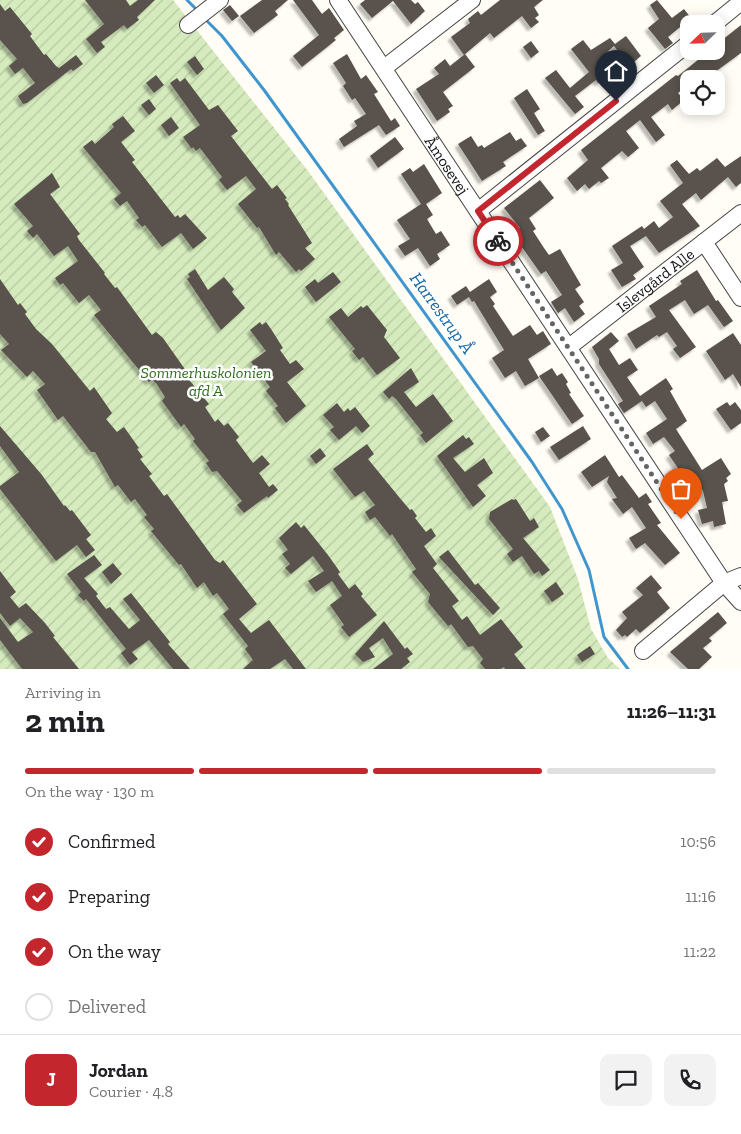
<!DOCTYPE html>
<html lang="en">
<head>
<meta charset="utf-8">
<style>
	body { margin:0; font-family:"Zilla Slab",serif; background:#f2f2f2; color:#202124; height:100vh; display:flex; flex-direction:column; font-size:19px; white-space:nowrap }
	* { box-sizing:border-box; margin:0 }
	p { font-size:16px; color:#757577 }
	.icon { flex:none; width:28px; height:28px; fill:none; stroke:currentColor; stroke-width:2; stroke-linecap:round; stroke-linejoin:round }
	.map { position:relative; height:669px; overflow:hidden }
	.details { display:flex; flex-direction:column; background:#fff; flex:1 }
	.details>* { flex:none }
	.needle { width:32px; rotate:247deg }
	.fabs { position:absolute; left:680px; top:15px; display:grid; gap:10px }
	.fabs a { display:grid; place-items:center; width:45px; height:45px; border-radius:10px; background:#fff; box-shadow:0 2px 12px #0003; font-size:25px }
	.pin { position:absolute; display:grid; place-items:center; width:42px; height:42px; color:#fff; margin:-51px -21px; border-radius:50% 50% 50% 0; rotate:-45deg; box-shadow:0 0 5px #0007 }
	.pin .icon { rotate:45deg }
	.courier { position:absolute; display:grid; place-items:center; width:50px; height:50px; margin:-25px; border:4px solid #c4262e; border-radius:50%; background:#fff; color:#222; box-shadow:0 1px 6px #0007 }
	.summary em { font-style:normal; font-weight:700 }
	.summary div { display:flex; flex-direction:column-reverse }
	.summary { display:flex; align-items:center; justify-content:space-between; height:85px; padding:0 25px }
	h1 { font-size:32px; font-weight:700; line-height:38px }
	.bar { display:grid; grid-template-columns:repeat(4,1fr); gap:8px 5px; align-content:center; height:60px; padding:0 25px }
	.bar i { height:6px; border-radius:4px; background:#e0e0e0 }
	.bar .active { background:#c4262e }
	.bar p { grid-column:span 4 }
	.line { display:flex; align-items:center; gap:12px; padding:0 25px; border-top:1px solid #e0e0e0 }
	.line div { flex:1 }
	.round { display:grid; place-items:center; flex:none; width:52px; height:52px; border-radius:10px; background:#f2f2f2 }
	ol { padding:0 25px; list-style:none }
	li { display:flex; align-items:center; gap:15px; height:55px }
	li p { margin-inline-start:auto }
	li .icon { padding:5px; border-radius:50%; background:#c4262e; color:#fff; stroke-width:4 }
	li:last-child { color:#757577 }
	li i { width:28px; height:28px; border:2px solid #e0e0e0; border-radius:50% }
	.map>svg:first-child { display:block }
</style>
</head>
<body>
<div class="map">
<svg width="741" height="669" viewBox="0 0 741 669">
	<defs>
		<pattern id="garden-furrows" width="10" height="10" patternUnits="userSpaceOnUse" patternTransform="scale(1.25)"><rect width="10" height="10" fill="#d5ebbd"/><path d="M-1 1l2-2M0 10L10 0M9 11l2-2" fill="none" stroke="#b6c8a1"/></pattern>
		<filter id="shadow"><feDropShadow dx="-3.5" dy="3.5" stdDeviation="1" flood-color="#0004"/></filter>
	</defs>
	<rect width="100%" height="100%" fill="#fffdf5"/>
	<path fill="url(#garden-furrows)" d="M0,0h173l135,171 242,336 28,72 13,50 17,29 12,11h-620z"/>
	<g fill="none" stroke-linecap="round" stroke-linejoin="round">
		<g stroke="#3f96cf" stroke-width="3">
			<path d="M187,0l11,11"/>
			<path d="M205,19l17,17 42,54 268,372 30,47 27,61 15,67 24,32"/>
		</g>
	</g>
	<g fill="#5a524d" filter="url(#shadow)">
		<path d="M85,0h41l4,6 8,-6h17l-18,17 2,3 -12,9 -3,-4 -23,17 4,5 -8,6 -11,-14 18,-15z"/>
		<path d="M262,0h26l-13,11 3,4 -24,18 -14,-17z"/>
		<path d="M293,0h19l10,14 7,-6 15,22 -10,8 2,2 -34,27 -9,-11 26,-21z"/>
		<path d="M365,0h46l4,4 3,-2 7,9 -14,13 -18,-23 -21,17 -12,-14z"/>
		<path d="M500,0h43l-9,7 5,8 -4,3 4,4 -8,6 -9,-12 -28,22 -4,-5 -26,22 -13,-18 19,-14 -2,-4 10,-8 3,4z"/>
		<path d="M657,0l15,18 12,-9 7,9 -23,19 5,6 -8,6 -17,-21 11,-9 -9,-14z"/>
		<path d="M0,4l5,7 5,-4 22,27 -2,2 14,19 2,-1 10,12 3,2 17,-13 7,9 -10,7 -2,-2 -44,34 -4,1 -5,-8 17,-13 -12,-15 -8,6 -6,-8 8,-7 -17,-19z"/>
		<path d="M230,5l9,11 -7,5 -9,-11z"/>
		<path d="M741,25v28l-26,19 5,7h-40l6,7 -8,7 6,7 -12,10 -4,-6 -17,13 14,18 -9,7 -16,-22 -14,11 13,17 -11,9 -6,-6 -21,17 8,10 -8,5 -2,-2 -10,8 -4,-5 -8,7 -10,-13 21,-18 -7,-10 95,-75 2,1 31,-25h7v-6z"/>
		<path d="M626,36l15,20 -12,10 -15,-20 -15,13 11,15 -12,9 -2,-3 -21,16 9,11 -9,7 -30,-36 11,-8 14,18 19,-16 -18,-23 12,-9 8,10 19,-12 5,6z"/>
		<path d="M531,41l8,11 -8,6 -8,-11z"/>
		<path d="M347,54l14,25 5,-4 12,17 -4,2 17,27 4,-3 5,8 -14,9 -7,-10 -35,22 -5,-8 18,-13 -3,-5 12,-7 -11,-16 -3,2 -9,-14 3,-3 -13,-20z"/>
		<path d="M465,54l10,13 -32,25 10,14 -5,3 2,3 -13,9 -21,-32 23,-15 -5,-6 11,-9 5,7z"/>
		<path d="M195,56l9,13 -7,6 -10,-13z"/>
		<path d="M156,75l8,10 -10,8 -8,-10z"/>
		<path d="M177,78l3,4 5,-4 24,32 9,-5 20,26 -7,5 41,53 5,-4 10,13 -2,1 4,5 -1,1 24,38 -7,5 10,11 -14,12 -2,-2 -3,3 -17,-20 -3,3 -17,-28 -2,1 -19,-24 18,-15 -10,-13 -19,14 -8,-10 3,-3 -22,-29 -4,3 -3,-4 -1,2 -9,-12 17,-12 -30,-42z"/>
		<path d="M527,89l13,20 -6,4 11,18 -7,4 -24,-37z"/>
		<path d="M149,99l7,10 -7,6 -8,-10z"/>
		<path d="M123,116l12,15 -14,11 14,18 -3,2 43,55 3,-2 2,3 5,-4 22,24 -14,11 -12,-16 -19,14 -17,-22 -3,2 -6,-7 3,-2 -12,-17 -7,5 -6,-7 7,-6 -38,-46 9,-7 3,4 19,-17 -2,-3z"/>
		<path d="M171,117l8,11 -10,8 -8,-11z"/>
		<path d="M510,132l6,9 5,-3 6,8 -24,16 3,4 -24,15 -24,-37 13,-8 7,11 4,-2 2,3z"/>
		<path d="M395,137l9,12 -26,19 -8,-12z"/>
		<path d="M741,156v27l-5,4 -8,-10 -27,23 -5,-7 -14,11 18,22 -41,27 -13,-17 -16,10 14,21 -11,8 3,4 -14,8 -11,-17 12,-7 -11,-17 30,-20 2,3 10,-8 5,7 14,-11 -13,-16 23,-18 -13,-18 7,-5 12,14 8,-6 3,3 17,-13 8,9z"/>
		<path d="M424,164l18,29 -16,11 7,11 -6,4 9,15 5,-3 9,14 -13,9 3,5 -10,7 -12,-18 -13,8 -7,-10 12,-7 -13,-19 24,-16 -20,-30 9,-6 3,4z"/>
		<path d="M52,173l8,14 -10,7 30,40 -3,2 2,4 26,33 -1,1 11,14 2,-1 35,48 4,-3 7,6 26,37 -3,1 23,28 -4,3 10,15 3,-3 6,7 4,-3 11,14 -3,3 17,23 9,-8 8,9 -11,9 10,14 4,-3 5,6 -10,8 -1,-2 -23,17 -7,-8 5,-4 -25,-30 -5,1 -6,-9 3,-2 -16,-20 2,-2 -11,-15 -3,3 -19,-26 3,-4 -9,-14 -4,-3 -3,2 -55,-67 7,-5 -12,-15 -10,8 -16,-20 -3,2 -5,-7 23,-17 -10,-15 -14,10 -17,-22 -4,4 -6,-7 6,-5 -19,-22z"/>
		<path d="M540,180l14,18 -25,20 7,11 -3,2 11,17 5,7 11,-6 21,36 -6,4 9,13 -5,4 6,8 -11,8 -9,-14 -7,5 -7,-11 11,-7 -16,-24 -5,3 -17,-24 -12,-17 8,-5 -16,-20z"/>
		<path d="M195,269l13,21 16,-13 10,12 -2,3 13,16 -24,22 -34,-51 3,-2 -2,-3z"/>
		<path d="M697,270l19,31 2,-1 15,21 -9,6 -16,-22 -14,9 -9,-14 -16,10 27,37 -16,11 -7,-9 4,-3 -10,-14 -8,5 -2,-2 -21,14 -9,-15 29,-17 -7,-11 33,-22 -2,-3z"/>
		<path d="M333,272l8,10 -25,20 -11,-15 10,-8 3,4z"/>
		<path d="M0,279l18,26 2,-2 7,9 -2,2 11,15 16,15 38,47 4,-4 18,26 -6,6 11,13 7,-5 15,21 -2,1 6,8 -3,2 12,15 -3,2 15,20 3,-2 48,66 5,3 3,-3 34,44 -18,15 12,14 18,-13 37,49h-13l-8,-10 -15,10h-27l10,-9 -8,-11 3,-3 -25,-32 6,-5 -12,-16 -4,3 -9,-14 -7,6 -16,-24 -2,1 -28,-34 3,-2 -10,-12 3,-2 -12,-16 -4,3 -13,-17 -3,2 -20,-35h-4l-28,-36 -5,4 -21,-30 8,-6 -12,-13 -6,6 -26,-27 8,-6 -9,-10z"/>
		<path d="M489,279l8,13 -7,5 5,7 -2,2 20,30 17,-11 7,10 6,-4 8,13 -23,15 11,19 -14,8 -9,-15 -11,7 -13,-20 12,-8 -30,-49 -2,1 -3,-5 -12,8 -6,-9 15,-10 4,6z"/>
		<path d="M367,305l20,25 -3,7 16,21 -23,17 -14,-18 -4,3 -7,-9 3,-2 -26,-32 12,-9 7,9 13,-11 2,2z"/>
		<path d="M260,322l2,3 4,-3 5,7 12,19 -3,2 10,14 6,-4 8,9 -17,13 19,24 -20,17 -11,-15 3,-2 -12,-15 4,-4 -19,-25 15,-11 -16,-21z"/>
		<path d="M611,332l8,9 -10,8 10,16 11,-7 8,12 -11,7 13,19 26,-18 7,11 -3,2 17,30 -11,8 26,41 19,-12 10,16 -5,4 2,3 -4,3 4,17 -6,1 4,22 -12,3 -1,-6 -11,3 -4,-14 9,-2 -4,-17 -6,-10 -7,5 -21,-31 6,-4 -11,-14 -11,7 -7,-11 21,-14 -12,-18 -9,6 -4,-6 -18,12 -6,-9 5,-3 -24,-37v-5l-7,-12z"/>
		<path d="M733,333l8,12v42l-8,-13 -8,6 -19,-29z"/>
		<path d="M411,368l8,14 -15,10 12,15 17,-13 20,27 -27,22 -6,-8 3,-2 -27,-34 -4,-3 -3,3 -6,-7z"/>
		<path d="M552,368l5,8 5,-3 6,9 -2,2 5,9 -2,1 15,22 -12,8 -33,-48z"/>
		<path d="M727,402l3,4 5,-4 6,8v13l-10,7 -15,-21z"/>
		<path d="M337,403l7,9 4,-4 2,3 5,-4 15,19 -8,7 -6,-7 -17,14 -9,-10 4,-3 -11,-12z"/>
		<path d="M0,426l42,49 22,31 1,-1 5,6 2,-1 19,25 -5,4 9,11 -9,7 -9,-12 -21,16 -56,-72v-3l19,-14 -19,-26z"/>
		<path d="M583,426l8,13 -32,21 -9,-13z"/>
		<path d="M543,427l7,9 -9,6 -6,-10z"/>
		<path d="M463,435l3,4 3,-2 5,7 -21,14 12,14 19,-14 9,15 -16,12 9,11 -13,11 -36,-51z"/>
		<path d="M367,444l7,10 -6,5 31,38 11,13 2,-1 5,7 -2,2 11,14 5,-4 5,8 -12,10 13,18 -4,4 26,33 -7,5 10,14 5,-4 13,19 21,-16 22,28 -9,7 12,15h-21l-1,-2 -3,2h-16l-5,-6 3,-4 -10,-13 -5,1 -17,-23 -3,2 -20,-24 2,-8 -18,-22 4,-3 -24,-35 -2,2 -15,-19 -5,3 -5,-8 10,-7 -11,-14 -9,6 -22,-28z"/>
		<path d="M320,448l6,8 -10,8 -6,-8z"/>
		<path d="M605,455l14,22 3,-2 17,23 7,-5 6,9 -4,2 13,19 -4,2 23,28 -15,12 -20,-22 -9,6 -7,-11 17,-10 -14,-21 -9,7 -11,-15 5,-1 -10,-16 2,-6 -17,11 -11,-15z"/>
		<path d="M512,499l1,1 3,-1 14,22 4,-3 5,9 -16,11 27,32 -8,6 -3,-5 -5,3 -12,-18 -9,6 -6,-8 6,-5 -24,-30 1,-7z"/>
		<path d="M296,522l5,6 3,-3 24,30 12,17 -2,2 11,15 6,-5 8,10 -2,2 16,19 -28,22 -8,-10 3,-2 -14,-20 12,-9 -10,-15 -16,11 -8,-11 16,-10 -11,-15 -22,18 -6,-6 5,-4 -8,-10 6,-4 -9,-12z"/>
		<path d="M448,550l27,35 3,-2 22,25 -7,7 -54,-58z"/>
		<path d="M94,555l8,10 -18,13 14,16 -2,2 10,13 4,-2 19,22 11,-9 -17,-21 8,-6 39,49 -2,2 22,25h-17l-24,-29 -17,12 6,7 -8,6 -9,-12 5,-4 -40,-50 -2,2 -6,-6 3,-3 -14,-18z"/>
		<path d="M113,563l9,11 -11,10 -9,-12z"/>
		<path d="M0,571l16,21 -6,5 9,11 7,-5 19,20 10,13 -2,1 26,32h-57l-22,-29v-22l18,24 15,-10 -13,-14 -10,8 -10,-13z"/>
		<path d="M651,575l11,13 -5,4 13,16 -30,25 -4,-4 -9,8 -2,-2 -3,2 -6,-7 11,-12 -5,-6 21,-17 -7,-7z"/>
		<path d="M556,582l8,12 -12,8 -8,-11z"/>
		<path d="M718,612l9,11 -18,15 3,3 -9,7 9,9 -13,12h-11l-18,-17z"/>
		<path d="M384,621l21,28 2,-2 6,7 -6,4 3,4 -9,7h-28l20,-15 -10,-16 -14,10 6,9 -12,5 -8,-8z"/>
		<path d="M590,646l5,8 -13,8 -5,-7z"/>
	</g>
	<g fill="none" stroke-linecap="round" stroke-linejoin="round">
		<defs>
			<g id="minor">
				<path id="s1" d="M338,0l386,583 17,19"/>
				<path d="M714,24l27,-22"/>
				<path d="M188,25l32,-25"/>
				<path d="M384,68l88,-68"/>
				<path d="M478,211l211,-168"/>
				<path d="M704,242l37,56"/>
				<path id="s2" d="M569,347l172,-134"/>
				<path d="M643,651l81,-68 17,-7"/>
			</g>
		</defs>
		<use href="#minor" stroke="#444" stroke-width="18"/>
		<use href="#minor" stroke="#fff" stroke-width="16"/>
	</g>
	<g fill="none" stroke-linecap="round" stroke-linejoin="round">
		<path stroke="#646461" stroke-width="5" stroke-dasharray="0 9" d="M498,241l183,278"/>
		<path stroke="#c4262e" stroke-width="6" d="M498,241l-20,-30 138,-110"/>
	</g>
	<g text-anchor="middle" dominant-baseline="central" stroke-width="5" stroke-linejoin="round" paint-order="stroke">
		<g font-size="16" fill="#111" stroke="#fff">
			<text stroke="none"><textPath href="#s1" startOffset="198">Åmosevej</textPath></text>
			<text stroke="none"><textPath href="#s2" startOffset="109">Islevgård Alle</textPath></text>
		</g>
		<g font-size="16" font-style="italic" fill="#2f6b1f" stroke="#fff">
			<text x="206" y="372">Sommerhuskolonien<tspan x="206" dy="18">afd A</tspan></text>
		</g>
		<g font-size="18" font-style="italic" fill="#1768a6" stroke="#fff">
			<text transform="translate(442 313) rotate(54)">Harrestrup Å</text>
		</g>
	</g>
</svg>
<div class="fabs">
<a><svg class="needle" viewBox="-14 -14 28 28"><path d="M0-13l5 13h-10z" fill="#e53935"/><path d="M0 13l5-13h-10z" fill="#757577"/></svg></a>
<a><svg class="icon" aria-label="locate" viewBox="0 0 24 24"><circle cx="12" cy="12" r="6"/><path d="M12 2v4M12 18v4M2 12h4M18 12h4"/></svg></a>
</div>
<div class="pin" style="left:681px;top:519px;background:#ea580c"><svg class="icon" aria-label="bag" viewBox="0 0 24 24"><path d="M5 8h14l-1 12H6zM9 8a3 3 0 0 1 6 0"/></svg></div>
<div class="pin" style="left:616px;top:101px;background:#1f2937"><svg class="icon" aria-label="home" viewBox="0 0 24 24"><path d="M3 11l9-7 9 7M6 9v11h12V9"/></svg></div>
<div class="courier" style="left:498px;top:241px"><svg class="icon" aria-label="bike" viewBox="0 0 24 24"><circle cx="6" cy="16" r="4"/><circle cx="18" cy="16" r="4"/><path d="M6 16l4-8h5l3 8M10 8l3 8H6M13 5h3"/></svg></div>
</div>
<section class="details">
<div class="summary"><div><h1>2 min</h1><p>Arriving in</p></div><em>11:26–11:31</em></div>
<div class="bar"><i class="active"></i><i class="active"></i><i class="active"></i><i></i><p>On the way · 130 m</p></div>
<ol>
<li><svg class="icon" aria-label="check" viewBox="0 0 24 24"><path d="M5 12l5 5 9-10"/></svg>Confirmed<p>10:56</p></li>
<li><svg class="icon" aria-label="check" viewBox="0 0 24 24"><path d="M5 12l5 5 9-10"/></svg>Preparing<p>11:16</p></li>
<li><svg class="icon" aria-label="check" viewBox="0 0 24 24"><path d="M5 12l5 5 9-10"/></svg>On the way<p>11:22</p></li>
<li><i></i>Delivered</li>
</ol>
<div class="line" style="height:90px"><b class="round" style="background:#c4262e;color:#fff">J</b><div><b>Jordan</b><p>Courier · 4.8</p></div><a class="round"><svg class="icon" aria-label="chat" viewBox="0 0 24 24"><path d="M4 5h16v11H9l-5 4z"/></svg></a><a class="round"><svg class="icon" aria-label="phone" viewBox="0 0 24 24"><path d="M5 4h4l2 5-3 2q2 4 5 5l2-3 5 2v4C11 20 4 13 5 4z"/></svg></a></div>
</section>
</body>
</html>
